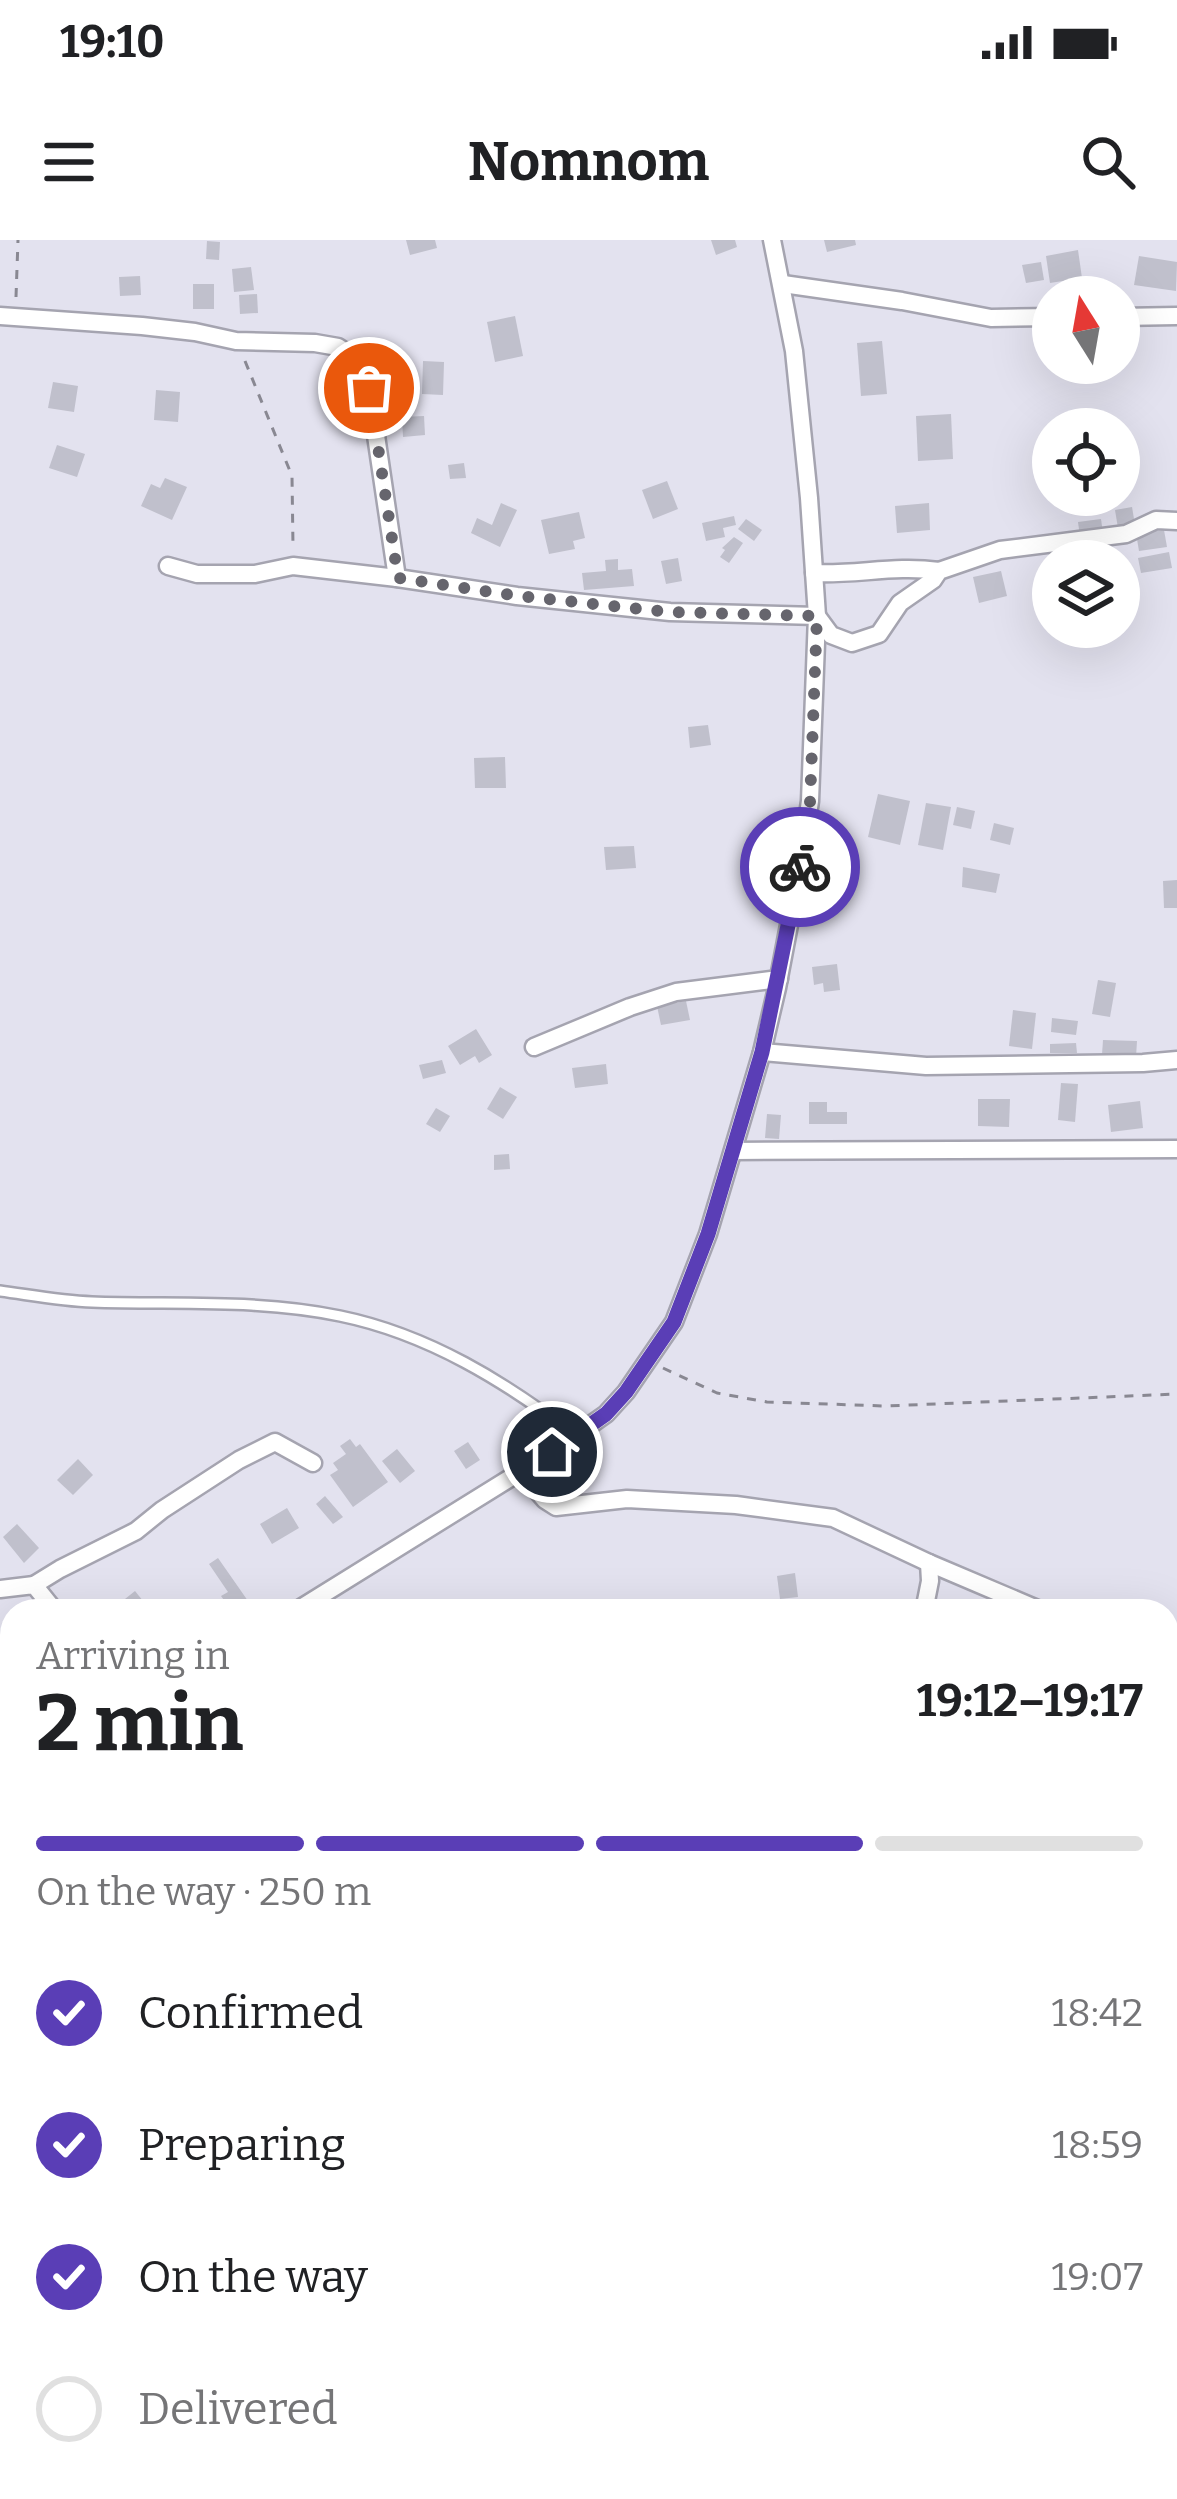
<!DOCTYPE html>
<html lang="en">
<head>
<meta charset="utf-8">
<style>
	body { margin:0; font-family:Bitter,serif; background:#f6f6f6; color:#202124; height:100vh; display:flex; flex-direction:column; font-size:45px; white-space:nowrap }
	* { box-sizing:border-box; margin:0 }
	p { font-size:39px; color:#757577 }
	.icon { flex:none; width:66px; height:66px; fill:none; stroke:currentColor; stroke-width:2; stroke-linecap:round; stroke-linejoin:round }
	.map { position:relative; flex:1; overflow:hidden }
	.side { position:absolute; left:0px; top:1359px; width:1179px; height:900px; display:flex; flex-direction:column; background:#fff; border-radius:36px 36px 0 0; box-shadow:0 12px 48px #0002 }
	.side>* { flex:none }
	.needle { width:78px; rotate:349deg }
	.fabs { position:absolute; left:1032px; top:36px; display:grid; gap:24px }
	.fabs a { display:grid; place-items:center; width:108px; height:108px; border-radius:50%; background:#fff; box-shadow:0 12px 48px #0002; font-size:60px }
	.pin { position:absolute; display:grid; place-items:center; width:102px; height:102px; color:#fff; margin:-51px; border:6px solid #fff; border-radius:50%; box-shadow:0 3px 12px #0007 }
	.courier { position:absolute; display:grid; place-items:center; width:120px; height:120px; margin:-60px; border:9px solid #5a3eb6; border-radius:50%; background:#fff; color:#222; box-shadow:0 3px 15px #0007 }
	.overview em { font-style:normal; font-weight:700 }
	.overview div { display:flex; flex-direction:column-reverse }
	.overview { display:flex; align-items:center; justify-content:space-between; height:204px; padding:0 36px }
	h1 { font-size:78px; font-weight:700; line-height:90px }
	.bar { display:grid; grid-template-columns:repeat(4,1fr); gap:18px 12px; align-content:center; height:144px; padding:0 36px }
	.bar i { height:15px; border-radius:9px; background:#e0e0e0 }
	.bar .active { background:#5a3eb6 }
	.bar p { grid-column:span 4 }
	ol { padding:0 36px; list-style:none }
	li { display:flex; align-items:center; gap:36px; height:132px }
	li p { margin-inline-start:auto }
	li .icon { padding:12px; border-radius:50%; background:#5a3eb6; color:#fff; stroke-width:4 }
	li:last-child { color:#757577 }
	li i { width:66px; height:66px; border:6px solid #e0e0e0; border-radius:50% }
	.status { display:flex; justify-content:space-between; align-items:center; height:84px; padding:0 60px; background:#fff; direction:ltr }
	.status svg { height:33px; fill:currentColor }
	header { display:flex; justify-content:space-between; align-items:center; height:156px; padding:0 36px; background:#fff; font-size:54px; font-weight:700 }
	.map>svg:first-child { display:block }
</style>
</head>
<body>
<div class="status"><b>19:10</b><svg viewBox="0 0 49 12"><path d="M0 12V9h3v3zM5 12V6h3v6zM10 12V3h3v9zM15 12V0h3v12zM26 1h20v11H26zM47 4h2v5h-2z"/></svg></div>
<header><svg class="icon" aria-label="menu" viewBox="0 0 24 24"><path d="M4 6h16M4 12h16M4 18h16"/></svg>Nomnom<svg class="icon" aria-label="search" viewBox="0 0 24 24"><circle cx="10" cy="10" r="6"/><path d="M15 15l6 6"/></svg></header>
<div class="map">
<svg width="1177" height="2259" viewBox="0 0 1177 2259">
	<rect width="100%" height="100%" fill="#e3e2ef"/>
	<g fill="#c0c0cc">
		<path d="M406,0h29l2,8 -27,7z"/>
		<path d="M711,0h24l2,7 -21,8z"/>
		<path d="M824,0h31l1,5 -29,7z"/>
		<path d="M207,1l13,1 -1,18 -13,-1z"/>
		<path d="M1078,10l4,28 -32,5 -4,-27z"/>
		<path d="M1139,16l38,6 -1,29 -42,-6z"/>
		<path d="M1041,22l3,18 -18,3 -4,-18z"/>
		<path d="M251,27l3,23 -20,2 -2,-23z"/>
		<path d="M140,36l1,19 -21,1 -1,-19z"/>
		<rect x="193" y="44" width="21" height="25"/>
		<path d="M257,54l1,19 -18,1 -1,-19z"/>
		<path d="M515,76l8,40 -28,6 -8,-40z"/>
		<path d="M882,101l5,53 -26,2 -4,-53z"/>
		<path d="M423,121l21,1 -1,33 -21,-1z"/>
		<path d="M53,142l25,4 -4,26 -26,-4z"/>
		<path d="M156,150l24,2 -2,30 -24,-2z"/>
		<path d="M951,174l2,45 -35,2 -2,-45z"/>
		<path d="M424,176l1,19 -22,2 -1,-20z"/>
		<path d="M57,205l28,9 -8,23 -28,-9z"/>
		<path d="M464,223l2,15 -16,1 -2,-14z"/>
		<path d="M165,238l22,9 -15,33 -31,-14 10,-22 9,4z"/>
		<path d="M667,241l11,28 -25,10 -11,-29z"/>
		<path d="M501,263l16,7 -17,37 -29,-14 6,-15 15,7z"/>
		<path d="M929,263l1,27 -33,3 -2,-27z"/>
		<path d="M1132,267l3,18 -17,3 -3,-18z"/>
		<path d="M579,272l6,26 -12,3 2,8 -26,5 -8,-34z"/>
		<path d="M734,276l2,9 -13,3 2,9 -19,4 -4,-18z"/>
		<path d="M746,279l16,11 -8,11 -16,-12z"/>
		<path d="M1101,279l2,14 -23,4 -2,-15z"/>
		<path d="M1164,290l3,17 -28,4 -3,-18z"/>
		<path d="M734,297l9,6 -14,20 -9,-6 5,-7 -3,-2z"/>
		<path d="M1169,312l3,16 -31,5 -3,-15z"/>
		<path d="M678,318l4,23 -16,3 -5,-23z"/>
		<path d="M618,319v11l14,-1 2,17 -50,4 -2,-17 24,-2 -1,-11z"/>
		<path d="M1001,331l6,25 -28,7 -6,-26z"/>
		<path d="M708,485l3,20 -21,3 -2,-21z"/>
		<path d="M505,517l1,31h-31l-1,-30z"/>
		<path d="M878,554l32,7 -10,44 -32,-8z"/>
		<path d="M926,563l25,4 -8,43 -25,-5z"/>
		<path d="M957,567l18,4 -4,18 -18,-4z"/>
		<path d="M994,583l20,5 -4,17 -20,-5z"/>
		<path d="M634,606l2,22 -30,2 -2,-23z"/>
		<path d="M963,627l37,7 -4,19 -34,-6z"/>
		<path d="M1177,640v28h-13l-1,-27z"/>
		<path d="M837,724l3,26 -16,2 -1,-9 -9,2 -2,-18z"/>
		<path d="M1098,740l18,3 -6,34 -18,-3z"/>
		<path d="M686,761l4,19 -29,5 -4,-19z"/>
		<path d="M1013,770l23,3 -4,36 -23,-3z"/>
		<path d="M1052,778l26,3 -2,14 -25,-3z"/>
		<path d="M476,789l16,26 -13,8 -4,-7 -15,9 -12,-19z"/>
		<path d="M1103,800l34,1 -1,16 -34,-2z"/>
		<path d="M1076,803l1,10h-27v-9z"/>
		<path d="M442,820l4,13 -23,6 -4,-14z"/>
		<path d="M606,824l2,20 -33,4 -3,-20z"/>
		<path d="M1061,843l17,1 -3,38 -17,-2z"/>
		<path d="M500,847l17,10 -14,22 -16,-10z"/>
		<path d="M978,859h32l-1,28 -31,-1z"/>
		<path d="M1140,861l3,27 -32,4 -3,-27z"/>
		<path d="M809,862h18v10h20v12h-38z"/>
		<path d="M436,868l14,8 -10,16 -14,-8z"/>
		<path d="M767,874l14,1 -2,24 -14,-1z"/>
		<path d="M509,914l1,15 -16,1v-15z"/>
		<path d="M350,1199l6,8 4,-3 28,38 -35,25 -23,-32 8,-5 -5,-7 13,-9 -6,-8z"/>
		<path d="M468,1202l12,18 -14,9 -12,-18z"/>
		<path d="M397,1209l18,22 -15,12 -18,-22z"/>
		<path d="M78,1219l15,16 -20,20 -16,-15z"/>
		<path d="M325,1256l18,21 -10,7 -17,-20z"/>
		<path d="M287,1268l12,20 -27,16 -12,-20z"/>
		<path d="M17,1284l22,24 -15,15 -21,-26z"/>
		<path d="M218,1318l37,53h-23l-11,-15 7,-4 -19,-28z"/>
		<path d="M795,1333l3,24 -18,2 -3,-23z"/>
		<path d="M135,1351l16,20h-41z"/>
		<path d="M8,1404l4,5v37l-12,-15v-20z"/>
		<path d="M12,1689v32l-6,5 -6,-8v-20z"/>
		<path d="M654,2247l28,2 -2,10h-28z"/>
		<path d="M763,2247h24v10l-24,1z"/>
	</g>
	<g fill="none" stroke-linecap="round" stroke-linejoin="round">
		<defs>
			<path id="lane" d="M0,1051c30,4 61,10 92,11 82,3 167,-3 248,14 88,18 166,66 236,120"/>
			<g id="street">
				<path d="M783,44l119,17 89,17 62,-1"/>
				<path d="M0,76l142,10 53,6 41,9 79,2 23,4 23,15 8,26 28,190"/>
				<path d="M1119,77l58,-1"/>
				<path d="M168,326l29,8h58l38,-8 104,12 120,18 153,16 147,4 14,19 21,8 27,-9 21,-31 33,-23 6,-9 61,-21 126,-16 30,-14 21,1"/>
				<path d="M814,333c43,2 81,-8 125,-2"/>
				<path d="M534,807l96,-40 46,-15 103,-13"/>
				<path d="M762,812l164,14 217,-3 34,-3"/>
				<path d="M733,911l444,-2"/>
				<path d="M520,1231l25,29 11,7 71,-8 109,6 97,13 96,45 113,48"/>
				<path d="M34,1345l26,-16 76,-38 26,-21 77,-50 36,-18 38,21"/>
				<path d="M0,1349l34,-4 21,26"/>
				<path d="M296,1371l256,-159 54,-38 20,-22 48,-70 34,-88 54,-182 15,-64 24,-126 9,-61 7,-185 -8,-118 -15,-147 -22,-111"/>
				<path d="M924,1371l6,-30 -1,-18"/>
				<path d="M1167,1408l10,1"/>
				<path d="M0,1570l12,-7"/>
				<path d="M0,1806l12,6"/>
			</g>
		</defs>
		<use href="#lane" stroke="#a5a4b0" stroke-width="14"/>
		<use href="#street" stroke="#a5a4b0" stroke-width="21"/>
		<g stroke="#898892" stroke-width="3" stroke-dasharray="9 9" stroke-linecap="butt">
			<path d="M16,57l2,-57"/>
			<path d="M245,121l47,115 1,71"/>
			<path d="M663,1128l54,25 50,9 118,4 292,-12"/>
		</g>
		<use href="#lane" stroke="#fff" stroke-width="9"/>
		<use href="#street" stroke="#fff" stroke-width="16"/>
	</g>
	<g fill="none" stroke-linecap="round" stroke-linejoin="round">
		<path stroke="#66656d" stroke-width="12" stroke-dasharray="0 21.6" d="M369,148l29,190 120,18 152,16 147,4 -7,186 -10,65"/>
		<path stroke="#5a3eb6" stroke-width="15" d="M552,1212l54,-38 20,-22 48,-70 34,-88 54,-182 38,-185"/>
	</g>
</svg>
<div class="fabs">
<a><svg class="needle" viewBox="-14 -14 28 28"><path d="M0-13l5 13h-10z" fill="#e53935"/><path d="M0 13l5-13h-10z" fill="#757577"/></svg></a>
<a><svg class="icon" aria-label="locate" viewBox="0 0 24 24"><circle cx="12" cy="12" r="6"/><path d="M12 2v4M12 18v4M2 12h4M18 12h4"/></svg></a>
<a><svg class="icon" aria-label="layers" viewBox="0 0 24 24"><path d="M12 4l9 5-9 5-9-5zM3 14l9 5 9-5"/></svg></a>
</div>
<div class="pin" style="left:369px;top:148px;background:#ea580c"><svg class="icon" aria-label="bag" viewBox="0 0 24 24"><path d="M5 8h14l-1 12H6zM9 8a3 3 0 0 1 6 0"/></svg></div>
<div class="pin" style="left:552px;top:1212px;background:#1f2937"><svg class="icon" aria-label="home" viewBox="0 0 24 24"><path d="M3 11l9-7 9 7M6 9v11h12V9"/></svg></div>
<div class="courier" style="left:800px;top:627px"><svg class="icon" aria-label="bike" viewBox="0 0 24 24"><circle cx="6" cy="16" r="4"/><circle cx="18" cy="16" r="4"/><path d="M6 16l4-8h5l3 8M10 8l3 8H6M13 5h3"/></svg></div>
<section class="side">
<div class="overview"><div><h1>2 min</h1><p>Arriving in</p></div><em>19:12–19:17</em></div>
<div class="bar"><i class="active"></i><i class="active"></i><i class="active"></i><i></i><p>On the way · 250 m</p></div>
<ol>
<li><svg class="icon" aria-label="check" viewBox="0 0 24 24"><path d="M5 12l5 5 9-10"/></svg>Confirmed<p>18:42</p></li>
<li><svg class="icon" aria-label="check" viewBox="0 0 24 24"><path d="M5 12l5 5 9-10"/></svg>Preparing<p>18:59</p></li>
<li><svg class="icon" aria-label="check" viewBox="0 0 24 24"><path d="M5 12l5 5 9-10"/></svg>On the way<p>19:07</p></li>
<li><i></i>Delivered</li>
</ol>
</section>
</div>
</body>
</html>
